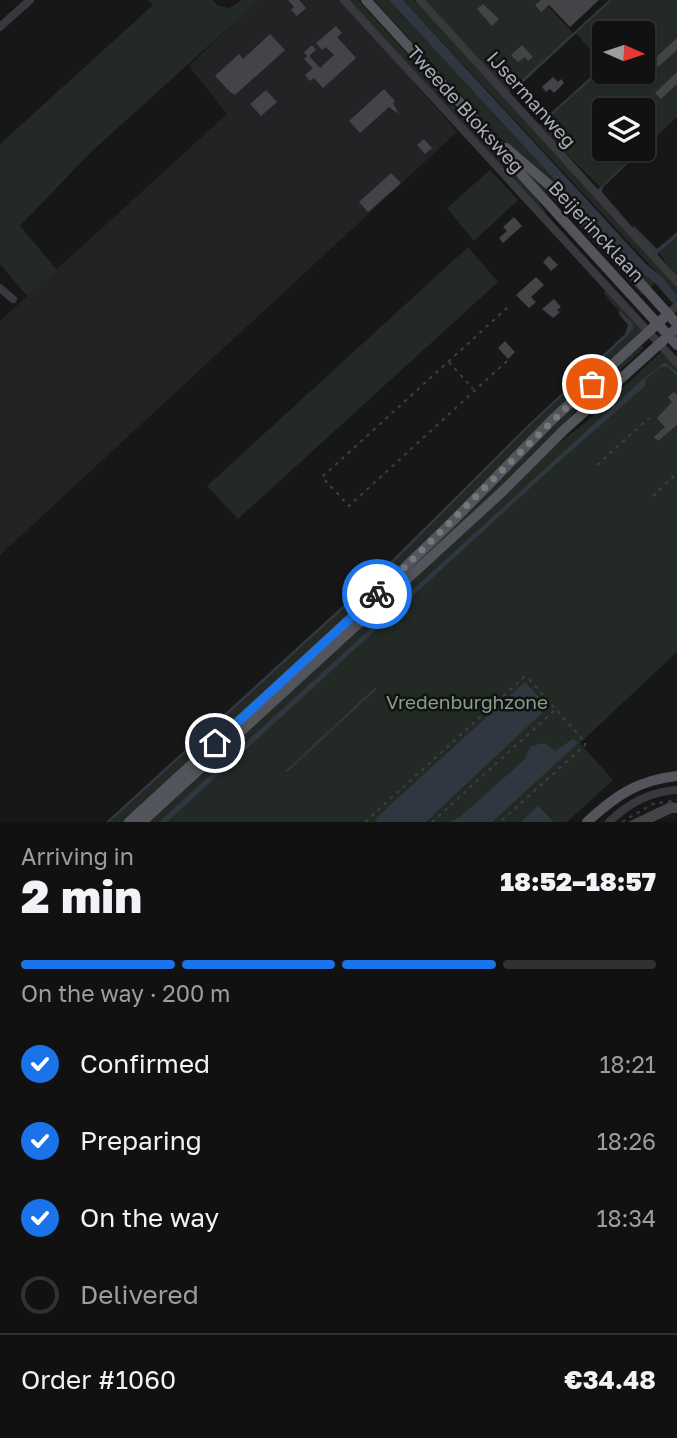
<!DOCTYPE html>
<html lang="en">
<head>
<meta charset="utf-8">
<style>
	body { margin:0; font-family:"Golos Text",sans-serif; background:#1a1a1b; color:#f1f3f6; height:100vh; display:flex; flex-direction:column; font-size:26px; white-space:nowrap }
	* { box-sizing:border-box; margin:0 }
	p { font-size:23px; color:#9c9d9f }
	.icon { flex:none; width:38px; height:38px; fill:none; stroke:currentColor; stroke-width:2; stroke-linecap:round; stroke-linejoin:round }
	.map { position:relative; height:822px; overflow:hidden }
	.panel { display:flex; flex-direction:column; background:#111112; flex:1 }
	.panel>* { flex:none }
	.needle { width:46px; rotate:93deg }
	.fabs { position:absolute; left:592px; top:21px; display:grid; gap:14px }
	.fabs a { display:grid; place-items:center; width:63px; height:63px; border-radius:7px; background:#111112; box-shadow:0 2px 5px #0004,0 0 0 2px #303132; font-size:35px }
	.pin { position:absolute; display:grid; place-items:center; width:60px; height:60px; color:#fff; margin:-30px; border:4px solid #fff; border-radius:50%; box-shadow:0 2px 7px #0007 }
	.courier { position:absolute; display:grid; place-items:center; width:70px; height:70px; margin:-35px; border:5px solid #1a73e8; border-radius:50%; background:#fff; color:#222; box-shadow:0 2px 9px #0007 }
	.overview em { font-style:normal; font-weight:800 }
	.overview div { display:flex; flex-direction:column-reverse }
	.overview { display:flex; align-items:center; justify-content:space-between; height:119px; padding:0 21px }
	h1 { font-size:46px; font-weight:800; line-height:52px }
	.bar { display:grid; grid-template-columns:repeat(4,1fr); gap:10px 7px; align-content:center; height:84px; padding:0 21px }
	.bar i { height:9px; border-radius:5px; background:#303132 }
	.bar .current { background:#1a73e8 }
	.bar p { grid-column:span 4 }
	.line { display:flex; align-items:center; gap:18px; padding:0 21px; border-top:2px solid #303132 }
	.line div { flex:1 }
	ol { padding:0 21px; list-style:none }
	li { display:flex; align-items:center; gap:21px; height:77px }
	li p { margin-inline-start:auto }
	li .icon { padding:7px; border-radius:50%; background:#1a73e8; color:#fff; stroke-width:4 }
	li:last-child { color:#9c9d9f }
	li i { width:38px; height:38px; border:4px solid #303132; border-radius:50% }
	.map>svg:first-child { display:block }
</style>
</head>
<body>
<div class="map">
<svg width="677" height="822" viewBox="0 0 677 822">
	<rect width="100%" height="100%" fill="#171718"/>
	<path fill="#232325" d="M257,0h86l114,132 -457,423v-234l227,-207 -38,-48z"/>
	<g fill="#232a25">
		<path d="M148,0h64l7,6 10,2 13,-8h17l-169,153 -70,73 37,44 -30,26 -27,-32v-120l153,-139z"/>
		<path d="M349,0h9l171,188 17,24 -2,2z"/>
		<path d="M374,0h15l250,271 16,12 -5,5 -86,-93 -64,-57z"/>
		<path d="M403,0h12l262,286v8z"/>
		<path d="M422,0h120l32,34 -66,59z"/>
		<path d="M612,0h65v117l-35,32v-39h-38v39h38l-42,38 -62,-61 66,-59v5h38v-39h-2l25,-25 -27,25h-34l-1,32 -27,-32z"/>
		<path d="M512,155l50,49 82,89 -2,2 -79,-87 -30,-27z"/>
		<path d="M490,170l28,30 -44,41 -27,-33z"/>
		<path d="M677,237v41l-18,-25z"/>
		<path d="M468,247l30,35 -260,237 -31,-33z"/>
		<path d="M606,291l36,38 -2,7 -188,184 -326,302h-16l274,-250 147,-147 99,-93 3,-9 -20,-18 -10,-13z"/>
		<path d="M640,343l4,5 -68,63 -49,55 -218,199 183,-182z"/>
		<path d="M664,349l13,14v289l-97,91 33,37 -46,42h-405l24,-24 -27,24h-15l413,-378 28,-21z"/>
	</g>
	<g fill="#313740">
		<path d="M389,0h14l243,264 17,14 14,17v13l-22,-25 -16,-12z"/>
		<path d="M609,0h3l-96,89 -3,-1z"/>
		<path d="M604,65v3l-61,55v-3z"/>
		<path d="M677,117l-74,70 -1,5 26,30 -31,-32z"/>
		<path d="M634,226l23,23 20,-17v5l-21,18 -24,-26z"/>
		<path d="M619,310l14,13v6l-6,7 -96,89 -147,147 -274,250h-4l277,-253 147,-146 95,-89 3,-9 -9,-11z"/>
		<path d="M665,362l12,10v4l-9,-9h-8l-15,13v6l-91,80 -387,356h-8l482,-441z"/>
		<path d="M525,682l23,25 -122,115h-49l-2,-3z"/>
		<path d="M573,739l5,4 -86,79h-42l11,-6 63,-56 7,-14 14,-3 10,8z"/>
		<path d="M538,806l16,16h-33z"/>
	</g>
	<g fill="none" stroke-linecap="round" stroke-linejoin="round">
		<path stroke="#313740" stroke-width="2" d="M287,771l88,-82"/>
	</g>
	<g fill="#444448">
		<path d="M288,0h11l7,8 -9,8 -6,-6 3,-3z"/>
		<path d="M541,0h58l-29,27 -21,-22 -8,7 -6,-7z"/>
		<path d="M483,4l16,15 -7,7 -15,-17z"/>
		<path d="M336,26l6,7 -5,4 19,21 -33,30 -9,-10 -4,3 -5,-6 8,-7 -9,-9 3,-3 -3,-4 8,-7 4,5 -7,6 11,12 14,-13 -8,-8 -4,3 -6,-7z"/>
		<path d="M270,34l15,16 -50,45 -5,-3 -15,-16 24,-22 4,5z"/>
		<path d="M677,38v12l-19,17 -6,-6z"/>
		<path d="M522,45l11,12 -5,4 -3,-4 -7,5 -7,-7z"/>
		<path d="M677,72v12l-16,15 -6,-6z"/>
		<path d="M553,77l5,5 3,-3 3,4 -10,10 -4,-4 -4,3 -4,-5z"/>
		<path d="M384,89l11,12 -2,2 6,11 -10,-7 -29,26 -11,-12z"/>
		<path d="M266,90l11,12 -16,14 -11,-12z"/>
		<path d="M424,139l8,9 -7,6 -8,-9z"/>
		<path d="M391,173l10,10 -33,29 -9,-10z"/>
		<path d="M514,217l8,9 -19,17 -4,-5 8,-7 -4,-4z"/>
		<path d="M549,256l9,9 -7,6 -8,-9z"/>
		<path d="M536,277l8,8 -13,12 5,5 -7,6 -13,-13z"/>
		<path d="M554,299l7,8 -4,3 3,2 -7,6 -11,-9z"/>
		<path d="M505,341l10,11 -7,7 -10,-11z"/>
		<path d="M674,392l3,3v30l-19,16 -4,-4 11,-10 -8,-9 15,-16 -4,-5z"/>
		<path d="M670,802l7,1v10h-5l-19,9h-25z"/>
	</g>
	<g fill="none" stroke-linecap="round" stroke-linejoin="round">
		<g stroke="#3e3f44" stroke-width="2" stroke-dasharray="3.5 5" stroke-linecap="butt">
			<path d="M507,361l-158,145 -27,-29 186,-170"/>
			<path d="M449,362l24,27"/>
			<path d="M597,465l52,-47"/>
			<path d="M653,496l24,-23"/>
			<path d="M365,822l159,-145 4,1 57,64v3l-85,77"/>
			<path d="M432,822l123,-112"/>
			<path d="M622,822l31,-18 24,-4"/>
		</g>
		<g stroke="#38383d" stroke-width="8">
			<path d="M344,0l333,363"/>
			<path d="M420,0l257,282"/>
			<path d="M0,27l30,-27"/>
			<path d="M0,288l13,11"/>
			<path d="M668,314l9,-8"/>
			<path d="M609,822c20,-19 40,-30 68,-32"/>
		</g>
		<g stroke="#54555c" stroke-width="10">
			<path d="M366,0l128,140 28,35 155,170"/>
			<path d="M506,148l56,48 115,128"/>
			<path d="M129,822l245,-225 79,-76 101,-103 114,-104"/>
			<path d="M142,822l361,-331 61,-61 113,-102"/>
			<path d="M587,822c28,-26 51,-42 90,-46"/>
		</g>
	</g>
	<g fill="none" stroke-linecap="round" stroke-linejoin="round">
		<path stroke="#77787f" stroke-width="7" stroke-dasharray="0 12.6" d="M377,594c72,-69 141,-142 215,-210"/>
		<path stroke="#1a73e8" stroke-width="9" d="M215,743l162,-149"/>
	</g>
	<g text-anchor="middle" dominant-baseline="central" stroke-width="5" stroke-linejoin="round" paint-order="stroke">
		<g font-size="19" fill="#aaacb7" stroke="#121213">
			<text transform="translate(532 99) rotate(48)">IJsermanweg</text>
			<text transform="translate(466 109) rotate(48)">Tweede Bloksweg</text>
			<text transform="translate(597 231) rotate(47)">Beijerincklaan</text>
		</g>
		<g font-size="19" fill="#83a08a" stroke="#121213">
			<text x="467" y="701">Vredenburghzone</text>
		</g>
	</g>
</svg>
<div class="fabs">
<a><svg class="needle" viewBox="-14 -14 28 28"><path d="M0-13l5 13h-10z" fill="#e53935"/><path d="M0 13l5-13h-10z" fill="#9c9d9f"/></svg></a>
<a><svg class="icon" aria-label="layers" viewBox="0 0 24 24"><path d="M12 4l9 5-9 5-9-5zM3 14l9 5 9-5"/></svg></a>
</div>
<div class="pin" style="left:592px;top:384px;background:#ea580c"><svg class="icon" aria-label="bag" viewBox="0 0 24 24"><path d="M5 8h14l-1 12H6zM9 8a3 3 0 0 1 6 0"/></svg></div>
<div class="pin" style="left:215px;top:743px;background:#1f2937"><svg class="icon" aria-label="home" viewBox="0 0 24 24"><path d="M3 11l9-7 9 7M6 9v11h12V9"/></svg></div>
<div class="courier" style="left:377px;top:594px"><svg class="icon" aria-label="bike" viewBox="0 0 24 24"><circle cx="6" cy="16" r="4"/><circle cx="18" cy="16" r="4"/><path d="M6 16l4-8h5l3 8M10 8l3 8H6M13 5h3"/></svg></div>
</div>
<section class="panel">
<div class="overview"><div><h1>2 min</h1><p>Arriving in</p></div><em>18:52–18:57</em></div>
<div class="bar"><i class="current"></i><i class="current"></i><i class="current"></i><i></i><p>On the way · 200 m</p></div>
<ol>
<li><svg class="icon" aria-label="check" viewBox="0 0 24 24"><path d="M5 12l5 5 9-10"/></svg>Confirmed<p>18:21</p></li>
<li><svg class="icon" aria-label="check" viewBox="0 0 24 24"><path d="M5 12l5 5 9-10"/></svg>Preparing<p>18:26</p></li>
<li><svg class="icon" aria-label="check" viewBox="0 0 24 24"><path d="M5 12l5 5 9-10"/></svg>On the way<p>18:34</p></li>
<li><i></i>Delivered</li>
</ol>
<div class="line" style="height:91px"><div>Order #1060</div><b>€34.48</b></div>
</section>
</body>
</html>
